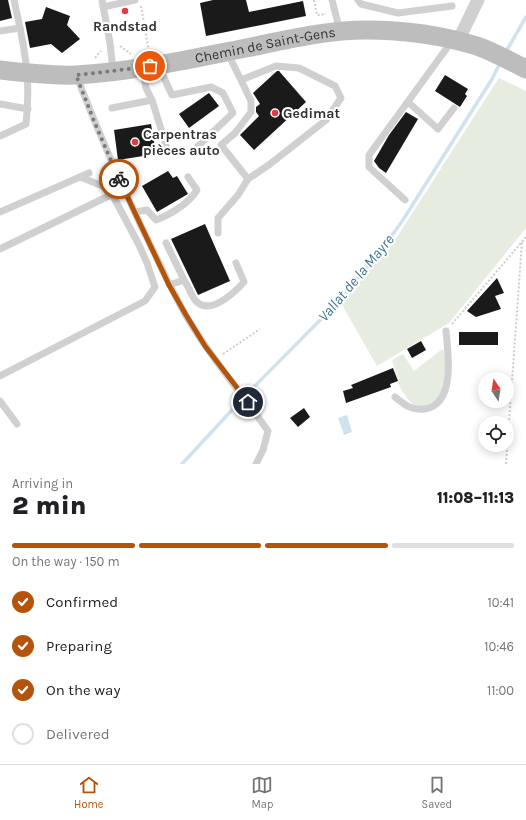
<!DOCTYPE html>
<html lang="en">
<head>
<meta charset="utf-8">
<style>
	body { margin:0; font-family:Karla,sans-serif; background:#f2f2f2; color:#202124; height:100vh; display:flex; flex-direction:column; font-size:15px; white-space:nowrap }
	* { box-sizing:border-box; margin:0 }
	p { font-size:13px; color:#757577 }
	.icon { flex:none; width:22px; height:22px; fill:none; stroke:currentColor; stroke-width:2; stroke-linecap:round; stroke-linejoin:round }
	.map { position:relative; height:464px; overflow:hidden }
	.details { display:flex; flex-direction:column; background:#fff; flex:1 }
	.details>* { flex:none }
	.needle { width:26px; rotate:348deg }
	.controls { position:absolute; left:478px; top:372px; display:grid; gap:8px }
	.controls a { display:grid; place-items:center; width:36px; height:36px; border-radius:50%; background:#fff; box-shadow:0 2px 10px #0003; font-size:20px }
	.pin { position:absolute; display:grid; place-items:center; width:34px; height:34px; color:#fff; margin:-17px; border:2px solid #fff; border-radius:50%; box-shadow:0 1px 4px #0007 }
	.courier { position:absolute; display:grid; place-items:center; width:40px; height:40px; margin:-20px; border:3px solid #b45309; border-radius:50%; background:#fff; color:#222; box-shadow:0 1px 5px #0007 }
	.overview em { font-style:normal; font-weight:800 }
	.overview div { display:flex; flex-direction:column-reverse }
	.overview { display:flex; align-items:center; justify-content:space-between; height:68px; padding:0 12px }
	h1 { font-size:26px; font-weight:800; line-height:30px }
	.bar { display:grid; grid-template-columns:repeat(4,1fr); gap:6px 4px; align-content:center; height:48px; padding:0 12px }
	.bar i { height:5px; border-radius:3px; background:#e0e0e0 }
	.bar .selected { background:#b45309 }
	.bar p { grid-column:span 4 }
	ol { padding:0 12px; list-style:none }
	li { display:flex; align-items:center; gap:12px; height:44px }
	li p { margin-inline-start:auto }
	li .icon { padding:4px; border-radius:50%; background:#b45309; color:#fff; stroke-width:4 }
	li:last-child { color:#757577 }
	li i { width:22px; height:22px; border:2px solid #e0e0e0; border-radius:50% }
	.tab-bar { display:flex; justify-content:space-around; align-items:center; height:56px; border-top:1px solid #e0e0e0; background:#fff; font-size:11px; color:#757577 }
	.tab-bar a { display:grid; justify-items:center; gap:2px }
	.tab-bar .selected { color:#b45309 }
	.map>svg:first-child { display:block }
</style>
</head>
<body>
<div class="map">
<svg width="526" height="464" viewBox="0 0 526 464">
	<rect width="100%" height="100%" fill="#fff"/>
	<g fill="#e6ecdf">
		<path d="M499,78l27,13v137l-77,95 -72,43 -36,-63 54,-63z"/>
		<path d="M444,349c4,10 2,34 -2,43 -3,8 -17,17 -26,14 -6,-3 -13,-13 -16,-19 -3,-8 -5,-18 -8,-27l11,-6 11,17 27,-21z"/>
	</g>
	<path fill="#cfe2ee" d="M347,415l5,17 -8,3 -6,-17z"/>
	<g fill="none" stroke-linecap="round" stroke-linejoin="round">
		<g stroke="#cfe2ee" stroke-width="3.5">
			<path d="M508,48l18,-31"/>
			<path d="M182,464l61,-66 94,-95 42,-50 24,-33 89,-141 6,-12"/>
		</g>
	</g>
	<g fill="#1a1a1a">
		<path d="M0,0h8l4,18 -12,3z"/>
		<path d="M213,0h33l3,12 54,-11 3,15 -100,20 -6,-33z"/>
		<path d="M46,7l24,9 -3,9 13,14 -18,14 -11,-9 -21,4 -5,-26 17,-3z"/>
		<path d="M277,71h2l27,31 -52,48 -14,-15 19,-19 -3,-4v-5l4,-3 -7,-11z"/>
		<path d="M445,75l23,14 -3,5 2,2 -7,11 -25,-16z"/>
		<path d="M209,93l10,13 -30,22 -10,-14z"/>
		<path d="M406,112l12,7 -32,54 -7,-5 -5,-7 15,-26z"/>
		<path d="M151,124l5,30 -38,6 -4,-30z"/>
		<path d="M168,171l5,7 4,-2 11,18 -31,18 -15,-26z"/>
		<path d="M205,224l25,57 -32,14 -27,-56z"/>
		<path d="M497,278l7,15 -9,3 6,13 -25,8 -9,-6z"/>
		<rect x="459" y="332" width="39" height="13"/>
		<path d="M421,341l5,9 -14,8 -5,-9z"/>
		<path d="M393,368l5,13 -8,3 1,3 -45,16 -3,-12 10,-3 -2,-3z"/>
		<path d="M304,408l6,9 -12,10 -8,-9z"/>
	</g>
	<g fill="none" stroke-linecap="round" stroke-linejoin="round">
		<g stroke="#cdcdcd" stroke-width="2" stroke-dasharray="2 2" stroke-linecap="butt">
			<path d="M314,0l3,15 9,-1"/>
			<path d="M141,6l8,46"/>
			<path d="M120,46l11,8"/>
			<path d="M95,58l6,-7"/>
			<path d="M452,324l74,-87"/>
			<path d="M223,354l37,-25"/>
			<path d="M506,464l16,-222"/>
		</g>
		<g stroke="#d0d0d0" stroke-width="7">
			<path d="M14,0l6,28"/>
			<path d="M102,0l8,43 3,28"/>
			<path d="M332,0l8,31"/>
			<path d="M358,0l3,4 37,9 54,-7"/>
			<path d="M103,7l32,-7"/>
			<path d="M0,31l20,-3c7,34 10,60 6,96l-26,12"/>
			<path d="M227,52l14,28 35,-14 23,2 36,18 6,12 -15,22 -56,44 -22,15 -27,-34 14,-12 16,-21v-11l-10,-21"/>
			<path d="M159,67l13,28 39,-8 12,6 10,20 -35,33"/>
			<path d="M77,77c20,52 42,102 66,153 14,28 27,57 42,84 24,42 56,78 83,117l-5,19 -7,14"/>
			<path d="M152,100l14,45"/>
			<path d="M408,102l30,27 16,-21"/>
			<path d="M0,104l28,5"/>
			<path d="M112,108l40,-8 -6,-12 -4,-19"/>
			<path d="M405,200l-36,-33v-12l83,-114"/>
			<path d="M0,212l89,-39"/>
			<path d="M135,212l12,-2 9,10c15,-6 32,-16 41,-30l-9,-13"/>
			<path d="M218,233v-15l20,-23 10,-16"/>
			<path d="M166,243l18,37"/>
			<path d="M0,249l123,-60"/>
			<path d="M169,285l15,-5c4,6 7,14 11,20 14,17 39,-7 49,-18l-8,-19"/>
			<path d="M0,376l145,-75 10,-14 -8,-24 -8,-18 -27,-51 -9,-8 -23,-9"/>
			<path d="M395,397c10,8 17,14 30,12 31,-5 23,-56 21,-78"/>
			<path d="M0,401l17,23"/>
		</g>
		<path stroke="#d0d0d0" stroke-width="13" d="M458,41l20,-41"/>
		<path stroke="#bdbdbd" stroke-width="19" id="s1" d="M0,70c25,3 50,6 76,5 57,-3 114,-16 170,-27 39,-8 80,-18 120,-18 37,0 75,5 111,16 17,6 33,15 49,23"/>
	</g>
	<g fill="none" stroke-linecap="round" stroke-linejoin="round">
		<path stroke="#7a7a7a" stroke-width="4" stroke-dasharray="0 7.2" d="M119,179l-25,-58 -18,-46 37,-4 37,-5"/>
		<path stroke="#b45309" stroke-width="5" d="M119,179l50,106 17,30 19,31 43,56"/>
	</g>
	<g fill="#e63946" stroke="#fff" stroke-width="1.5">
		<circle cx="125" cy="11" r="4"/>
		<circle cx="275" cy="113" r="4"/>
		<circle cx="135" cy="142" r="4"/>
	</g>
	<g text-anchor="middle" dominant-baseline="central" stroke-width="4" stroke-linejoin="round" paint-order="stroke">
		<g font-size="14" font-weight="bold" fill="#333" stroke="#fff" text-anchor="start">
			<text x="125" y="26" text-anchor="middle">Randstad</text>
			<text x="283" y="113">Gedimat</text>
			<text x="143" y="134">Carpentras<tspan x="143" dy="16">pièces auto</tspan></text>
		</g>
		<g font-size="14" fill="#333" stroke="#fff">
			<text stroke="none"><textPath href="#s1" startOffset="268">Chemin de Saint-Gens</textPath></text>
		</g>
		<g font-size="15" font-style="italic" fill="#3f7597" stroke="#fff">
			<text transform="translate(356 278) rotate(-50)">Vallat de la Mayre</text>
		</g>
	</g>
</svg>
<div class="controls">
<a><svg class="needle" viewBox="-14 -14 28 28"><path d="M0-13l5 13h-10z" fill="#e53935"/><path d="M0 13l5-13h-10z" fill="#757577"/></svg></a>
<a><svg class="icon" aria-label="locate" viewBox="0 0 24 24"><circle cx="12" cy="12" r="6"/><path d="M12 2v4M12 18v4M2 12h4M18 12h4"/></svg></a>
</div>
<div class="pin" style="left:150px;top:66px;background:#ea580c"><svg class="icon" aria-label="bag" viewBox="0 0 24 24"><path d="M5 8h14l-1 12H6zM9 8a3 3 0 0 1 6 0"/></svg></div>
<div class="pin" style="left:248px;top:402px;background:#1f2937"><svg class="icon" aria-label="home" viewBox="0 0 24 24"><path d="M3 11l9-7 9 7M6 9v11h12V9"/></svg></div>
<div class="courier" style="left:119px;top:179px"><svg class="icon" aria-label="bike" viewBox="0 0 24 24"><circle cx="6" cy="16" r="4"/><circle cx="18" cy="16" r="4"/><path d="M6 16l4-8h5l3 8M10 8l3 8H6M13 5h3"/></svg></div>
</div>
<section class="details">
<div class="overview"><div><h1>2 min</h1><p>Arriving in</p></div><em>11:08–11:13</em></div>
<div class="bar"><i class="selected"></i><i class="selected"></i><i class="selected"></i><i></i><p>On the way · 150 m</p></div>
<ol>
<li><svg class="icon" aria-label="check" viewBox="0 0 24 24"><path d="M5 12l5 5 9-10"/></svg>Confirmed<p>10:41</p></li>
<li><svg class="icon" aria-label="check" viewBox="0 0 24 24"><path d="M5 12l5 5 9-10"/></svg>Preparing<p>10:46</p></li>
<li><svg class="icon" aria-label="check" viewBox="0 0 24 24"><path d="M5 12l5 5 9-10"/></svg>On the way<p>11:00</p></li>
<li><i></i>Delivered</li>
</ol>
</section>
<nav class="tab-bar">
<a class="selected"><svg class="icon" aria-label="home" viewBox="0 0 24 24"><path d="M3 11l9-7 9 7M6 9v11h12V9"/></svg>Home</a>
<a><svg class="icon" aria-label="map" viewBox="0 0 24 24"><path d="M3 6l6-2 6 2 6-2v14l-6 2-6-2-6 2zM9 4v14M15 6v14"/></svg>Map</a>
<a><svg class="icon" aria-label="saved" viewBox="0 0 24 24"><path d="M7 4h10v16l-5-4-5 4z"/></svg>Saved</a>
</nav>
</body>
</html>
